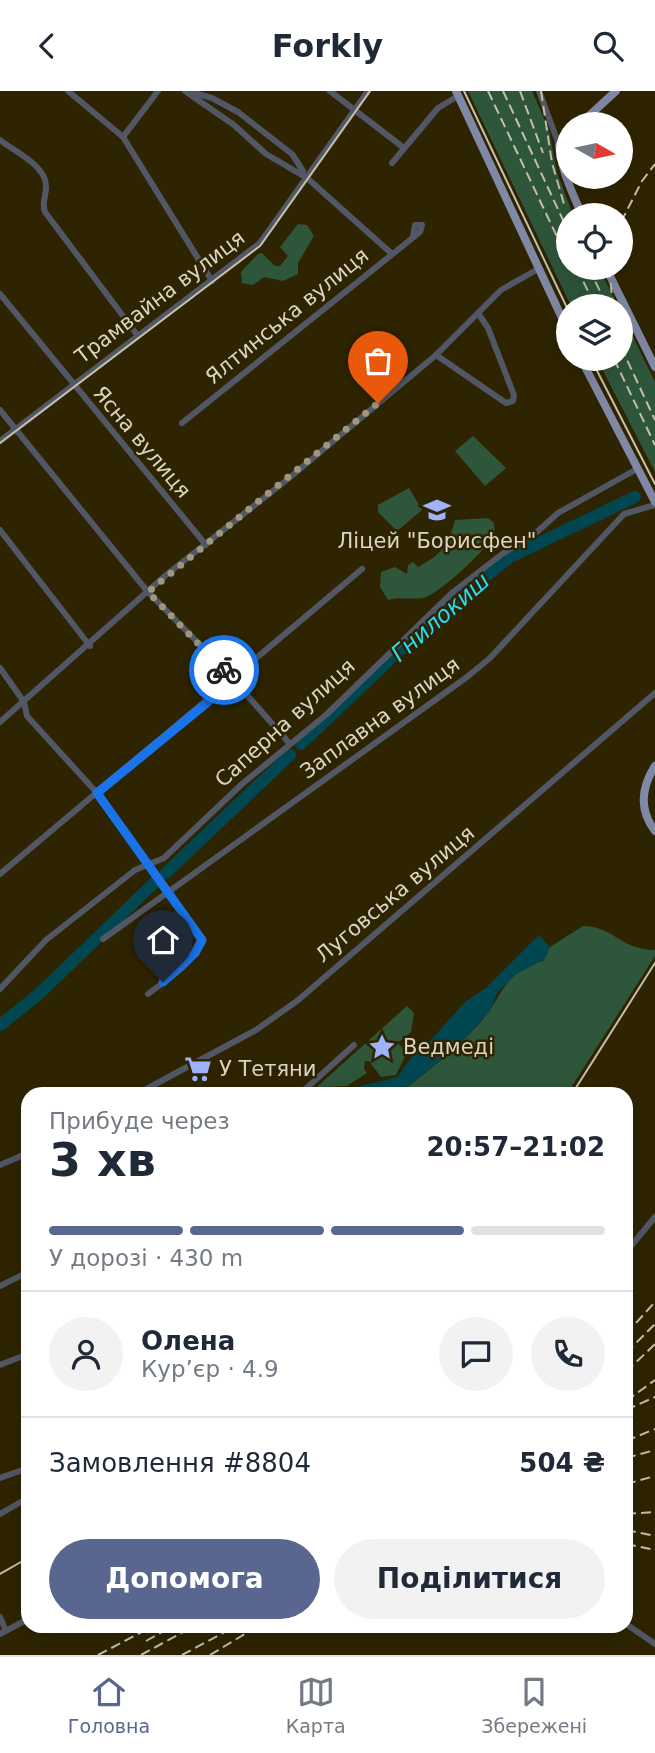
<!DOCTYPE html>
<html lang="uk">
<head>
<meta charset="utf-8">
<style>
	body { margin:0; font-family:"DejaVu Sans",sans-serif; background:#f2f2f3; color:#1f2937; height:100vh; display:flex; flex-direction:column; font-size:26px; white-space:nowrap }
	* { box-sizing:border-box; margin:0 }
	p { font-size:23px; color:#747a83 }
	.icon { flex:none; width:38px; height:38px; fill:none; stroke:currentColor; stroke-width:2; stroke-linecap:round; stroke-linejoin:round }
	.map { position:relative; flex:1; overflow:hidden }
	.drawer { position:absolute; left:21px; top:996px; width:612px; height:546px; display:flex; flex-direction:column; background:#fff; border-radius:21px; box-shadow:0 7px 28px #0002 }
	.drawer>* { flex:none }
	.needle { width:46px; rotate:99deg }
	.buttons { position:absolute; left:556px; top:21px; display:grid; gap:14px }
	.buttons a { display:grid; place-items:center; width:77px; height:77px; border-radius:50%; background:#fff; box-shadow:0 7px 28px #0002; font-size:35px }
	.pin { position:absolute; display:grid; place-items:center; width:60px; height:60px; color:#fff; margin:-72px -30px; border-radius:50% 50% 50% 0; rotate:-45deg; box-shadow:0 0 7px #0007 }
	.pin .icon { rotate:45deg }
	.courier { position:absolute; display:grid; place-items:center; width:70px; height:70px; margin:-35px; border:5px solid #1a73e8; border-radius:50%; background:#fff; color:#222; box-shadow:0 2px 9px #0007 }
	.head em { font-style:normal; font-weight:700 }
	.head div { display:flex; flex-direction:column-reverse }
	.head { display:flex; align-items:center; justify-content:space-between; height:119px; padding:0 28px }
	h1 { font-size:46px; font-weight:700; line-height:52px }
	.bar { display:grid; grid-template-columns:repeat(4,1fr); gap:10px 7px; align-content:center; height:84px; padding:0 28px }
	.bar i { height:9px; border-radius:5px; background:#e0e1e3 }
	.bar .on { background:#596790 }
	.bar p { grid-column:span 4 }
	.line { display:flex; align-items:center; gap:18px; padding:0 28px; border-top:2px solid #e0e1e3 }
	.line div { flex:1 }
	.round { display:grid; place-items:center; flex:none; width:74px; height:74px; border-radius:37px; background:#f2f2f3 }
	.button { display:flex; gap:14px; margin-top:auto; padding:14px 28px }
	.button a { flex:1; height:80px; border-radius:42px; background:#596790; color:#fff; font-size:28px; font-weight:700; line-height:80px; text-align:center }
	.button a+a { background:#f2f2f3; color:#1f2937 }
	header { display:flex; justify-content:space-between; align-items:center; height:91px; padding:0 28px; background:#fff; font-size:32px; font-weight:700 }
	.tab-bar { display:flex; justify-content:space-around; align-items:center; height:98px; border-top:2px solid #e0e1e3; background:#fff; font-size:19px; color:#747a83 }
	.tab-bar a { display:grid; justify-items:center; gap:4px }
	.tab-bar .on { color:#596790 }
	.map>svg:first-child { display:block }
</style>
</head>
<body>
<header><svg class="icon" aria-label="back" viewBox="0 0 24 24"><path d="M15 5l-7 7 7 7"/></svg>Forkly<svg class="icon" aria-label="search" viewBox="0 0 24 24"><circle cx="10" cy="10" r="6"/><path d="M15 15l6 6"/></svg></header>
<div class="map">
<svg width="655" height="1564" viewBox="0 0 655 1564">
	<rect width="100%" height="100%" fill="#2e2401"/>
	<g fill="#2e563a">
		<path d="M468,0h64l17,39 8,42 16,43h-4v53h30l19,38h-47z"/>
		<path d="M298,133l9,1 7,11 -16,27v11l-15,7 -19,-4 -11,8 -11,-2 -1,-11 17,-18 4,-1 13,13h5l8,-10 -8,-9z"/>
		<path d="M621,221l34,70v90l-58,-113h24z"/>
		<path d="M473,345l33,32 -21,18 -30,-35z"/>
		<path d="M409,397l13,22 -25,21 -19,-19v-7z"/>
		<path d="M488,427l6,5 1,13c-15,18 -45,48 -65,59 -13,8 -27,0 -42,5l-8,-13 1,-15 14,-5 12,7 1,-9 5,-3 5,5c25,-14 30,-21 37,-47z"/>
		<path d="M583,835c30,0 38,24 72,24v6l-88,138h-169c28,-21 54,-42 78,-67 27,-26 23,-54 67,-66l7,-14z"/>
		<path d="M407,915l7,7 -3,19 -13,11 9,9 -11,23 -15,2 -12,-16h-4l-1,8 3,4 -20,13 -24,1 -14,7z"/>
	</g>
	<path fill="#014752" d="M539,844l11,12 -5,12 -29,15 -18,18 -9,20 -33,36 -58,46h-54l9,-6 44,-11 23,-31 10,-5 35,-39 22,-15z"/>
	<g fill="none" stroke-linecap="round" stroke-linejoin="round">
		<g stroke="#014752" stroke-width="12">
			<path d="M301,653l138,-131 71,-56 125,-60"/>
			<path d="M166,782l124,-118"/>
			<path d="M0,934l39,-31 117,-113"/>
		</g>
		<g stroke="#525765" stroke-width="6">
			<path d="M68,0l55,46 89,144"/>
			<path d="M185,0l49,34 32,29 41,24 84,75"/>
			<path d="M187,0l25,7 26,14 54,42 11,17"/>
			<path d="M330,0l74,57"/>
			<path d="M539,0l20,54"/>
			<path d="M123,46l35,-46"/>
			<path d="M0,49c14,11 45,25 46,45 1,10 -5,17 -1,27l93,124"/>
			<path d="M392,72l46,-55 20,-12"/>
			<path d="M0,203l206,251"/>
			<path d="M436,264l70,48 7,-2 1,-6 -26,-67 -10,-15"/>
			<path d="M0,319l148,182 76,77 66,75"/>
			<path d="M182,332l238,-191 2,-7h-7l-2,11"/>
			<path d="M0,350l260,-198 108,-152"/>
			<path d="M0,439l90,116"/>
			<path d="M0,577l24,34 3,14 70,77 105,147c-7,23 -36,40 -54,54"/>
			<path d="M0,631l166,-147 122,-96 148,-124 65,-65 37,-21"/>
			<path d="M0,783l362,-305"/>
			<path d="M103,848l364,-262 23,-19 134,-144 31,-9"/>
			<path d="M0,898l46,-49 89,-70 29,-12 78,-74 85,-70 126,-122 49,-38 36,-23 20,-18 79,-44"/>
			<path d="M137,1003l119,-64 41,-29 358,-308"/>
			<path d="M300,1003l54,-49"/>
			<path d="M0,1074l28,-12"/>
			<path d="M626,1161l29,-35"/>
			<path d="M0,1195l28,-14"/>
			<path d="M0,1274l28,-11"/>
			<path d="M0,1387l28,-10"/>
			<path d="M0,1423l28,-16"/>
			<path d="M0,1526l6,14"/>
			<path d="M626,1533l29,20"/>
			<path d="M0,1543l28,-15"/>
		</g>
		<g stroke="#7f88a5" stroke-width="8">
			<path d="M456,0l113,242"/>
			<path d="M580,33l36,-33"/>
			<path d="M569,44l-10,10c2,25 13,47 23,70"/>
			<path d="M606,177l49,99"/>
			<path d="M581,268l74,143"/>
			<path d="M655,675c-14,22 -16,44 0,65"/>
		</g>
		<g stroke="#c6bfaa" stroke-width="2">
			<path d="M464,0l105,221"/>
			<path d="M591,268l64,125"/>
			<path d="M0,352l260,-197 110,-155"/>
			<path d="M572,1003l83,-131"/>
			<path d="M0,1483l28,-16"/>
		</g>
		<g stroke="#c6bfaa" stroke-width="2" stroke-dasharray="10 5" stroke-linecap="butt">
			<path d="M488,0l81,171"/>
			<path d="M503,0l66,142"/>
			<path d="M520,0l23,62"/>
			<path d="M541,0l11,72 12,41"/>
			<path d="M621,131l21,-41 13,-17"/>
			<path d="M577,177l18,38"/>
			<path d="M589,177l18,38"/>
			<path d="M609,177l4,38"/>
			<path d="M621,256l34,73"/>
			<path d="M614,268l41,86"/>
			<path d="M626,1243l29,-32"/>
			<path d="M626,1262l29,-29"/>
			<path d="M626,1281l29,-28"/>
			<path d="M626,1310l29,-21"/>
			<path d="M626,1319l29,-13"/>
			<path d="M626,1350l29,-12"/>
			<path d="M626,1367l29,-8"/>
			<path d="M626,1393l29,-8"/>
			<path d="M626,1423l29,-2"/>
			<path d="M626,1439l29,6"/>
			<path d="M626,1453l29,6"/>
			<path d="M146,1550l27,-15"/>
			<path d="M98,1564l55,-29"/>
			<path d="M141,1564l53,-29"/>
			<path d="M182,1564l54,-29"/>
			<path d="M210,1564l48,-29"/>
		</g>
	</g>
	<g fill="none" stroke-linecap="round" stroke-linejoin="round">
		<path stroke="#9e977e" stroke-width="7" stroke-dasharray="0 12.6" d="M224,579l-76,-78 230,-189"/>
		<path stroke="#1a73e8" stroke-width="9" d="M163,891l32,-29 7,-13 -105,-147 128,-105 7,-8 -8,-10"/>
	</g>
	<defs>
		<symbol id="school-bare" viewBox="-9 -9 18 18"><path d="M0-5L7-2L0 1L-7-2ZM-4 1L0 2.5L4 1V4Q0 6-4 4Z" fill="#9fb3fd" stroke="#2e2401" stroke-width="2.5" paint-order="stroke"/></symbol>
		<symbol id="sight-bare" viewBox="-9 -9 18 18"><path d="M0-6L1.8-2.2L6-1.7L2.9 1.2L3.7 5.4L0 3.3L-3.7 5.4L-2.9 1.2L-6-1.7L-1.8-2.2Z" fill="#9fb3fd" stroke="#2e2401" stroke-width="2.5" paint-order="stroke"/></symbol>
		<symbol id="supermarket-bare" viewBox="-9 -9 18 18"><path d="M-6-5.5h2.5l.6 2H6L4.5 2H-2.5L-4.4-4H-6ZM-1.5 3.2a1.3 1.3 0 1 0 .1 0ZM3 3.2a1.3 1.3 0 1 0 .1 0Z" fill="#9fb3fd" stroke="#2e2401" stroke-width="2.5" paint-order="stroke"/></symbol>
	</defs>
	<g fill-rule="evenodd">
		<use href="#school-bare" x="418" y="400" width="38" height="38"/>
		<use href="#sight-bare" x="363" y="937" width="38" height="38"/>
		<use href="#supermarket-bare" x="179" y="959" width="38" height="38"/>
	</g>
	<g text-anchor="middle" dominant-baseline="central" stroke-width="5" stroke-linejoin="round" paint-order="stroke">
		<g font-size="21" fill="#dbd5c2" stroke="#2e2401">
			<text transform="translate(160 206) rotate(-37)">Трамвайна вулиця</text>
			<text transform="translate(287 225) rotate(-39)">Ялтинська вулиця</text>
			<text transform="translate(142 351) rotate(50)">Ясна вулиця</text>
			<text transform="translate(380 627) rotate(-36)">Заплавна вулиця</text>
			<text transform="translate(285 632) rotate(-42)">Саперна вулиця</text>
			<text transform="translate(395 803) rotate(-40)">Луговська вулиця</text>
		</g>
		<g font-size="21" fill="#dbd5c2" stroke="#2e2401" text-anchor="start">
			<text x="437" y="450" text-anchor="middle">Ліцей "Борисфен"</text>
			<text x="403" y="956">Ведмеді</text>
			<text x="219" y="978">У Тетяни</text>
		</g>
		<g font-size="23" font-style="italic" fill="#2ad9f5" stroke="#2e2401">
			<text transform="translate(440 526) rotate(-41)">Гнилокиш</text>
		</g>
	</g>
</svg>
<div class="buttons">
<a><svg class="needle" viewBox="-14 -14 28 28"><path d="M0-13l5 13h-10z" fill="#e53935"/><path d="M0 13l5-13h-10z" fill="#747a83"/></svg></a>
<a><svg class="icon" aria-label="locate" viewBox="0 0 24 24"><circle cx="12" cy="12" r="6"/><path d="M12 2v4M12 18v4M2 12h4M18 12h4"/></svg></a>
<a><svg class="icon" aria-label="layers" viewBox="0 0 24 24"><path d="M12 4l9 5-9 5-9-5zM3 14l9 5 9-5"/></svg></a>
</div>
<div class="pin" style="left:378px;top:312px;background:#ea580c"><svg class="icon" aria-label="bag" viewBox="0 0 24 24"><path d="M5 8h14l-1 12H6zM9 8a3 3 0 0 1 6 0"/></svg></div>
<div class="pin" style="left:163px;top:891px;background:#1f2937"><svg class="icon" aria-label="home" viewBox="0 0 24 24"><path d="M3 11l9-7 9 7M6 9v11h12V9"/></svg></div>
<div class="courier" style="left:224px;top:579px"><svg class="icon" aria-label="bike" viewBox="0 0 24 24"><circle cx="6" cy="16" r="4"/><circle cx="18" cy="16" r="4"/><path d="M6 16l4-8h5l3 8M10 8l3 8H6M13 5h3"/></svg></div>
<section class="drawer">
<div class="head"><div><h1>3 хв</h1><p>Прибуде через</p></div><em>20:57–21:02</em></div>
<div class="bar"><i class="on"></i><i class="on"></i><i class="on"></i><i></i><p>У дорозі · 430 m</p></div>
<div class="line" style="height:126px"><a class="round"><svg class="icon" aria-label="person" viewBox="0 0 24 24"><circle cx="12" cy="8" r="4"/><path d="M4 21q1-7 8-7t8 7"/></svg></a><div><b>Олена</b><p>Кур’єр · 4.9</p></div><a class="round"><svg class="icon" aria-label="chat" viewBox="0 0 24 24"><path d="M4 5h16v11H9l-5 4z"/></svg></a><a class="round"><svg class="icon" aria-label="phone" viewBox="0 0 24 24"><path d="M5 4h4l2 5-3 2q2 4 5 5l2-3 5 2v4C11 20 4 13 5 4z"/></svg></a></div>
<div class="line" style="height:91px"><div>Замовлення #8804</div><b>504 ₴</b></div>
<div class="button"><a>Допомога</a><a>Поділитися</a></div>
</section>
</div>
<nav class="tab-bar">
<a class="on"><svg class="icon" aria-label="home" viewBox="0 0 24 24"><path d="M3 11l9-7 9 7M6 9v11h12V9"/></svg>Головна</a>
<a><svg class="icon" aria-label="map" viewBox="0 0 24 24"><path d="M3 6l6-2 6 2 6-2v14l-6 2-6-2-6 2zM9 4v14M15 6v14"/></svg>Карта</a>
<a><svg class="icon" aria-label="saved" viewBox="0 0 24 24"><path d="M7 4h10v16l-5-4-5 4z"/></svg>Збережені</a>
</nav>
</body>
</html>
